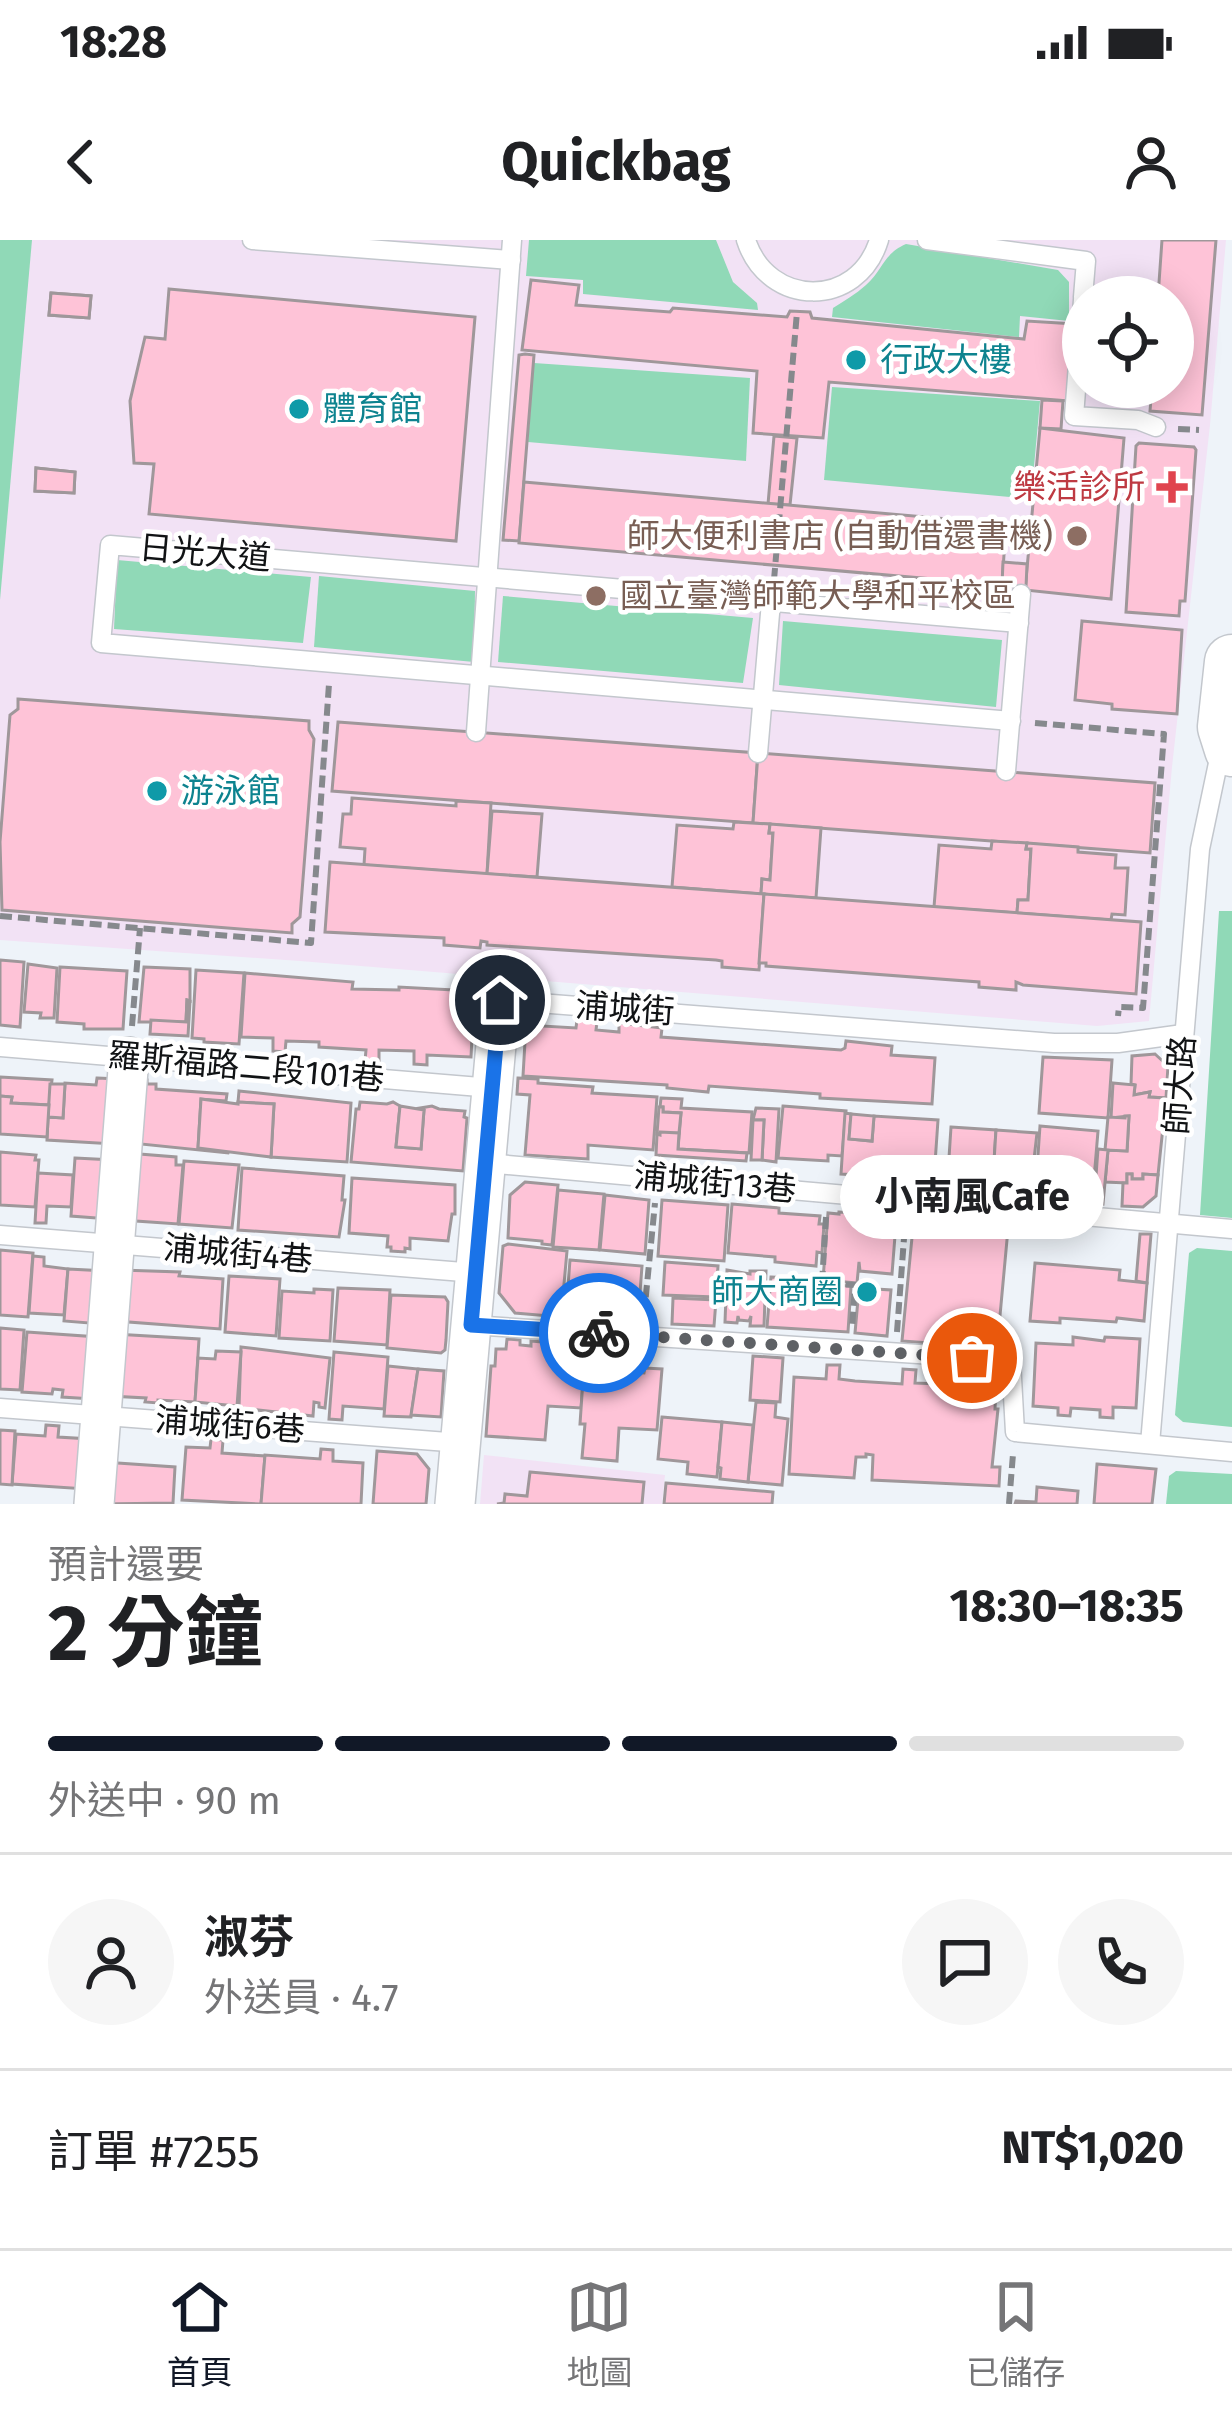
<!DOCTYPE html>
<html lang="zh-TW">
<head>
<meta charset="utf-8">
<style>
	body { margin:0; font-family:"Fira Sans","Noto Sans TC",sans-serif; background:#f6f6f6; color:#202124; height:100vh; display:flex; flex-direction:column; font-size:45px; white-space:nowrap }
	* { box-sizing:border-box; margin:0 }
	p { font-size:39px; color:#757577 }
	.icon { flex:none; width:66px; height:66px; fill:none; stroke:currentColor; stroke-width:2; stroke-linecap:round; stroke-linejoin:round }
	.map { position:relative; height:1264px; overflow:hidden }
	.details { display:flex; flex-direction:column; background:#fff; flex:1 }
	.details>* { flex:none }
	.controls { position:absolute; left:1062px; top:36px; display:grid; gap:24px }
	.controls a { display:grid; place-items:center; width:132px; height:132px; border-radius:50%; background:#fff; box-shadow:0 6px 30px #0003; font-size:60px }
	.pin { position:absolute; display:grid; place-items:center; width:102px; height:102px; color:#fff; margin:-51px; border:6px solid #fff; border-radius:50%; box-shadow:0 3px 12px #0007 }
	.courier { position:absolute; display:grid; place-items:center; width:120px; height:120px; margin:-60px; border:9px solid #1a73e8; border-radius:50%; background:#fff; color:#222; box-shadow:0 3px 15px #0007 }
	.bubble { position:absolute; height:84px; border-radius:42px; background:#fff; box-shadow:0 6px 30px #0003; font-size:39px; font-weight:700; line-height:84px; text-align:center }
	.overview em { font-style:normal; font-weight:700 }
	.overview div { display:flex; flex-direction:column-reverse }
	.overview { display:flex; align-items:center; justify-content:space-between; height:204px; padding:0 48px }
	h1 { font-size:78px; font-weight:700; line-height:90px }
	.bar { display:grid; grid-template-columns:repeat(4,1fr); gap:18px 12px; align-content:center; height:144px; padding:0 48px }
	.bar i { height:15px; border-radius:9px; background:#e0e0e0 }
	.bar .current { background:#111827 }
	.bar p { grid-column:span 4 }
	.line { display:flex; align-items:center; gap:30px; padding:0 48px; border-top:3px solid #e0e0e0 }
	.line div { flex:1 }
	.round { display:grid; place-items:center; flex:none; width:126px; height:126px; border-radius:63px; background:#f6f6f6 }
	.status { display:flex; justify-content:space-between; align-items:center; height:84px; padding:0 60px; background:#fff; direction:ltr }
	.status svg { height:33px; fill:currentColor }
	header { display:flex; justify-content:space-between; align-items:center; height:156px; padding:0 48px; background:#fff; font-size:54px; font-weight:700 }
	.menu { display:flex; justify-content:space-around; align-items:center; height:168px; border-top:3px solid #e0e0e0; background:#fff; font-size:33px; color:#757577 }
	.menu a { display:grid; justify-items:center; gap:6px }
	.menu .current { color:#111827 }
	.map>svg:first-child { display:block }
</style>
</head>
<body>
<div class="status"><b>18:28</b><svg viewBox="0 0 49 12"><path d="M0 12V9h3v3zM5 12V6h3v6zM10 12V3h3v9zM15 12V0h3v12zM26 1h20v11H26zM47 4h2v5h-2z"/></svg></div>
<header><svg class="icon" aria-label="back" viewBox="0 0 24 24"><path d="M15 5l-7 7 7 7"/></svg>Quickbag<svg class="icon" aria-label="person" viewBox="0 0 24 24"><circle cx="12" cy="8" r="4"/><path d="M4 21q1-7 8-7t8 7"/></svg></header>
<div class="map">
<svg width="1232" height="1264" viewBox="0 0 1232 1264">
	<rect width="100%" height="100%" fill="#eef3f9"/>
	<g fill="#f2e2f5" fill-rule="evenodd">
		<path d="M0,0h1226l-16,185 -38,342 -23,254 -52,5 -37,-3 -760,-62 -300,-21zM1083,57h90v90h-90z"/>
		<path d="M484,1215l181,20 -3,29h-182z"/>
	</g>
	<g fill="#90d9b7">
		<path d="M0,0h32l-32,360z"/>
		<path d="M529,0h187l17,42 24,21 1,7 -175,-16v-14l-57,-4z"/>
		<path d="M906,4l152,26 11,12v39l-49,-5 -1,21 -187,-20 1,-9c11,-7 23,-14 33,-23 17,-15 17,-31 40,-41z"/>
		<path d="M534,123l216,15 -4,83 -218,-19z"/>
		<path d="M832,147l208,14 -9,98 -207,-19z"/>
		<path d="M117,320l194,17 -8,66 -189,-14z"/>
		<path d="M319,336l156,15 -1,71 -160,-15z"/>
		<path d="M503,356l250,22 -10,65 -245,-21z"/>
		<path d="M783,381l219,19 -6,67 -217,-22z"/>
		<path d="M1219,671h13v307l-32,-3z"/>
		<path d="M1197,1008l35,3v176l-49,-5 -8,-7 14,-162z"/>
		<path d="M1176,1231l56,3v30h-66l3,-28z"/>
	</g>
	<g fill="#fec3d7" stroke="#9f979a" stroke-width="3">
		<path d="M1162,0h54l-14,175 -52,-4 2,-24h21v-90h-15z"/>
		<path d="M531,40l48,5 -3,20 94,7 3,-4 114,9 3,-6 20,1 2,6 212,21 3,-18 48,3 -6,77 -240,-19 -6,56 -70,-5 4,-62 -235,-21z"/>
		<path d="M169,49l306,28 -19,224 -307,-27 5,-50 -20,-1 -4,-62 15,-64 20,2z"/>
		<path d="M51,53l40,3 -2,22 -40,-3z"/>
		<path d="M51,53l40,3 -2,22 -40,-3z"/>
		<path d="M525,114l9,1 -15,186 -16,-1 16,-185z"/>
		<path d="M1042,160l21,1 -2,28 -21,-1z"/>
		<path d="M1040,188l84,10 -13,161 -86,-9z"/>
		<path d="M774,196l23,2 -7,67 -22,-1z"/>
		<path d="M1139,203l55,4 2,3 -11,151h-5l-1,15 -53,-4 10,-166z"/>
		<path d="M36,228l39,4 -1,21 -39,-2z"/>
		<path d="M36,228l39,4 -1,21 -39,-2z"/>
		<path d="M524,242l482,42 -4,61 -483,-42z"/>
		<path d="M1003,322l24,2 -1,23 -24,-2z"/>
		<path d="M1082,381l100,9 -5,84 -65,-5v-5l-37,-4z"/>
		<path d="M18,459l291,22v9l5,9 -14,178 -8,7v9l-290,-23 -2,-68 10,-127 8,-6z"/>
		<path d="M338,482l420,31 -5,70 -421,-32z"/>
		<path d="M758,513l397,30 -5,70 -397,-30z"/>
		<path d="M352,558l104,8v-5l35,2 -4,71 -123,-9 1,-16 -25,-2 3,-33h8z"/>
		<path d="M492,571l50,3 -5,63 -50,-3z"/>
		<path d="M734,582l36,2 -1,9h4l-3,47 -8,-1 -1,15 -89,-7 5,-62 56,4z"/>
		<path d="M770,584l51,4 -5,70 -55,-4 1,-15 8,1 3,-47h-4z"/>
		<path d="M992,601l35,2 -1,6h5l-3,51h-10l-1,13 -83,-6 5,-62 52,4z"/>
		<path d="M1027,603l51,4v5l38,3 -1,13h13l-3,47 -13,-1 -1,6 -94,-7 1,-13h10l3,-51h-5z"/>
		<path d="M330,622l434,32 -5,76 -37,-3v-6l-6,-1 -229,-15v-3l-6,-1 -1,7 -36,-3v-7l-119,-6z"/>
		<path d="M764,654l377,28 -5,72 -113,-9 -7,-3v8l-37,-3v-5l-213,-16v-3h-7z"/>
		<path d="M0,720l24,2 -4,65 -20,-2z"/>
		<path d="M28,724l29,4 -3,50h-14l1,-5 -17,-1z"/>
		<path d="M60,727l67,4 -4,58h-39v-5l-27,-2z"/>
		<path d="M144,727l46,2v32l-3,-1 -1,22h-47z"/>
		<path d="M196,730l48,3 -5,71 -35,-2v-3l-12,-1z"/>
		<path d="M245,733l108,9 -1,7 47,1v-3l73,4v5h2l-3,61 -44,-2v10l-13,-1v-13l-35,-1v12l-14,-1 1,-11 -47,-3v-5l-33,-1 -1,11 -12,-1v-13l-32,-1z"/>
		<path d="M187,760l3,1 -2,35 -38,-2 1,-14 35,2z"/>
		<path d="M577,780l20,2 -1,8 23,2v-9l43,5 -1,9 180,13 4,-2 1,-7 46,5 -1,9 44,3 -3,46 -112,-6v-4l-111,-8 -1,6 -41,-4v-3l-144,-9 3,-51 50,3z"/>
		<path d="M1155,814l13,12 -2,32 -17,-1 1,-5 -16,3 1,-10 -4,-1 1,-28z"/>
		<path d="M1043,817l69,3 -4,58 -69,-5z"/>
		<path d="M0,837l52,3 -3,25 -38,-2 1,-6 -12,-1z"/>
		<path d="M97,838l21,1 -4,65 -67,-4 1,-23 15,1 2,-35 31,2z"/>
		<path d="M518,838l20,1v4l55,4 -1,6 65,4 -4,53 -65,-5v14l-63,-4 5,-60 -13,-1z"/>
		<path d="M134,839l13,1v4h9v5l71,5 -1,7 -25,-2 -3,49 31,2 -1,3 -97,-10z"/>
		<path d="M1113,843l22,2 -1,10 16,-3 -1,5 17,1 -8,77 -15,-1v5h-11v-5h-5v9l-22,-1 3,-32 19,1 2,-35 -18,2z"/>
		<path d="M50,844h15l-2,34 -15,-1z"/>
		<path d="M239,851l112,12 -4,59 -76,-5 3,-53 -36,-2z"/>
		<path d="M0,856l12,1 -1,6 38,2 -2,32 -47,-3z"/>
		<path d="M661,858l21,1 -1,9 71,4 -3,41 -71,-4 3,-36 -18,-1v-5h-3z"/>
		<path d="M201,859l37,5v-2l36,2 -3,53 -73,-9z"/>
		<path d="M360,862l27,2 6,-2 7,4 -4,41 25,2 3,-39 -4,-2 12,-2 7,3 26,2 -1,6 3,1 -4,53 -112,-9 5,-53h3z"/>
		<path d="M400,866l24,4 -3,39 -25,-2z"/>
		<path d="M783,866l63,5 -4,45 -14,-1v6l-50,-3z"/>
		<path d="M659,867h4v5l18,1 -2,20 -22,1z"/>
		<path d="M756,868l23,1 -3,53 -14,-2 2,-40h-11z"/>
		<path d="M845,873l6,1 -2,25 23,2 2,-25 64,4 -4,58h-3l-1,6 -23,-2v-3l-12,-2 -54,-3z"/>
		<path d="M851,874l23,2 -2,25 -23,-2z"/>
		<path d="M1125,876h4l-2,35 -22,-1 3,-33 17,1z"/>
		<path d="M753,880h11l-2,40h-11z"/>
		<path d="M1040,886l58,5 -5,60 -45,-4 2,-16 -13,-2z"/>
		<path d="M951,887l45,3 -3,47 7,1 -1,17 -15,-1 1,-18 -37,-3z"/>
		<path d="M996,890l41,3 -6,53 -31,-2v-6l-7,-1z"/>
		<path d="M660,892l19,1 -1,16 69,4 -1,8 -90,-6 1,-21 3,1z"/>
		<path d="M1098,909l10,1 -5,54 -9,-2z"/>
		<path d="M0,912l36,3 -1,5h4l-4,47 -35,-2z"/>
		<path d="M127,913l49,4v8h7l-5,59 -56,-4z"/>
		<path d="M75,918l38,2 -4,59 -38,-3z"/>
		<path d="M184,921l55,4 -7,63 -53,-4z"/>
		<path d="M242,928l102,8 -2,24h3l-6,37 -101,-7z"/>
		<path d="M38,933l35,2 -2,32 -24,-1 -1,17h-11z"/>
		<path d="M948,933l37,3 -1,12 -37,-3z"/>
		<path d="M1127,934h5v5h11v-5l15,1 -2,21 -13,11 -21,-1 1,-23h4z"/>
		<path d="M352,938l103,7v29h-3l-4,27 -38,-3v11l-5,-1v4l-14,-1v-4h-4l1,-11 -39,-3z"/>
		<path d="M525,942l33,3 -6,60 -10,-1v-3l-34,-3 2,-43z"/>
		<path d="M1065,948l28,3 -1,15 -28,-2z"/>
		<path d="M558,950l46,4 -5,56 -46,-3z"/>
		<path d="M605,955l44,5 -4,54 -45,-4z"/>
		<path d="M662,960l66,5 -4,56 -66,-5z"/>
		<path d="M732,964l47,4v5l41,3 -1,8h5l-2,29 -5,-1 -1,14 -41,-4v-5l-47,-4z"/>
		<path d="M839,972l26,2 -1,6 32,3 -4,51 -32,-3 -1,-9 -2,21 -34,-3 5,-67 11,1z"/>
		<path d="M952,980l15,1v5l41,3 -11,119 -42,-3v-7l-11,-1v7l-42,-3 11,-114 38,3z"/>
		<path d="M1140,994h11l-4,49 -11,-2z"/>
		<path d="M508,1004l59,7 -6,66 -46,-4 -16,-20 4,-47z"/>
		<path d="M0,1010l33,3 -5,64 -28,-2z"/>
		<path d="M33,1016l11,1v9l24,3 -4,46 -35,-2z"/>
		<path d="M570,1020l72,6 -4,53 -72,-7z"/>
		<path d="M665,1022l53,4 -2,31 -53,-2z"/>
		<path d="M1035,1023l85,7 -1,10 28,3 -3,38 -27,-3 -1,4 -56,-4v5l-30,-2z"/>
		<path d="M68,1029l38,2 -5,53 -37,-3z"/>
		<path d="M120,1030l60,2 -1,4 44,3 -3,50 -104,-8z"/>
		<path d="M727,1030l23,4v-3h16l-2,55h-14l1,-10 -2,5 -10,-1 -1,-4 -1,7 -12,-1z"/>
		<path d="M229,1036l51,3 -4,57 -51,-4z"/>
		<path d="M771,1037l42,2 -1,5 39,2 -3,46 -81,-5z"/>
		<path d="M338,1048l52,2 -3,55 -53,-4z"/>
		<path d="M859,1048l32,2 -4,46 -32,-3z"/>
		<path d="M314,1049l19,1 -3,51 -51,-3 3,-47 32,2z"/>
		<path d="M391,1055l54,2 3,5 -2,38 -1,10 -4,3 -54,-5z"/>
		<path d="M673,1058l43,2 -2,26 -42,-2z"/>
		<path d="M0,1088l24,2 -4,60 -20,-1z"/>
		<path d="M27,1092l71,5 -5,62 -31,-2 1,-7 -10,-1 -1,5 -30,-2z"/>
		<path d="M114,1094l85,5 -4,63 -37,-2v3l-13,-1 1,-4 -36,-2z"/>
		<path d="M1073,1097l31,4 1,-4 35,2 -4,69 -23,-1v11l-13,-1v-7l-29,-2 -1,8 -12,-1v-7l-25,-2 3,-63 37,2z"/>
		<path d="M507,1099l13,1v5l11,1v-5l55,5 -5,62 -33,-2 -3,34 -59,-4 5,-70h4l1,-17h10z"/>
		<path d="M241,1107l89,11 -5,50 -6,-1v-4l-5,-1 -1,14 -74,-8z"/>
		<path d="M216,1111l25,1 -4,54 -42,-4 3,-44 17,1z"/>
		<path d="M334,1112l54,5 -4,52 -41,-3 -1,14 -13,-1z"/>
		<path d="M621,1115h12l-2,17 13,1 1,-5 17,1 -5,61 -38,-2 -2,33 -35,-3 3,-34h-5l4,-59 36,4z"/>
		<path d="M753,1116l30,2 -3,44 -30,-2z"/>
		<path d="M827,1125h13l-1,14 16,2 47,3 1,-15 13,1 -1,13 81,3 -1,23h3l-6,58h8l-1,19 -127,-6 1,-25 -7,-1v3h-10l-2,21 -65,-4 5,-97 32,2z"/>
		<path d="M388,1126l30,3 -7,48 -27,-1z"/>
		<path d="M418,1129l26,2 -3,46 -30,-2z"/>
		<path d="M756,1162l20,1 -1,14 13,2 -6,66 -34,-3z"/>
		<path d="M662,1177l60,5 -5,55 -30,-3 1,-12 -30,-3z"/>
		<path d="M722,1182l31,3 -5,57 -28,-3 1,-11 -3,-1z"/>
		<path d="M46,1185l13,1 -1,11 32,2 -4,50 -74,-5 4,-50 29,2z"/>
		<path d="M0,1190l15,1 -3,54 -12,-1z"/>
		<path d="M211,1199l12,1 -1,13 43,3 -4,48 -79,-4 4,-53 24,1z"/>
		<path d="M321,1209l12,1v11l30,2 -2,41h-100l4,-49 55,4z"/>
		<path d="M377,1211l40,3 12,15 -3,35h-53z"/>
		<path d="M103,1222l72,5 -2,36 -73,1z"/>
		<path d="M1097,1224l59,5 -4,35h-58z"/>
		<path d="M530,1232l114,10 -2,22h-145l7,-1 1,-9 22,2z"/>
		<path d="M666,1243l107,9 -1,12h-108z"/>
		<path d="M1037,1247l41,4 -1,13h-62l1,-3 20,1z"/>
	</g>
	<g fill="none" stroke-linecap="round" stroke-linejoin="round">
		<defs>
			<g id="lane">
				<path d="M252,0l259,20"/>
				<path d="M746,0c22,68 112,69 133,0"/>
				<path d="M927,0l159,21 -3,36"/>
				<path d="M1083,60l-9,116 64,4 18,7"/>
				<path d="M1011,481l-910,-78 9,-98 909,78"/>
				<path d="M476,492l36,-492"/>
				<path d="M758,513l13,-151"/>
				<path d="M1006,531l15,-177"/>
				<path d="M500,760l554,43h64l65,-9"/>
				<path d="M0,807l492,41"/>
				<path d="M486,923l746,66"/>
				<path d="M0,995l476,38"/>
				<path d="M471,1085l540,35 4,72 217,20"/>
				<path d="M0,1168l461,35"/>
				<path d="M1150,1204l50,-595 21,-100"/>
			</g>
			<g id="street">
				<path d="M94,1264l35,-447"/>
				<path d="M455,1264l45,-504"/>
			</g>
			<path id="secondary" d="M1232,422l-7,65 7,22"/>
		</defs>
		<use href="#lane" stroke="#c3c7cd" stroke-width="21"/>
		<use href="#street" stroke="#c3c7cd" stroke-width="42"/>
		<use href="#secondary" stroke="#c3c7cd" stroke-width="57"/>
		<g stroke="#86898d" stroke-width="6" stroke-dasharray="12 6" stroke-linecap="butt">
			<path d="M1178,189l21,1"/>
			<path d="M774,340l23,-268"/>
			<path d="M1035,483l129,11 -21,274 -24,-1 -1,9"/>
			<path d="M0,676l311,27 18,-259"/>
			<path d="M132,786l8,-98"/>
			<path d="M826,977l-4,66 33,2 -3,44"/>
			<path d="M644,1075l11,-112"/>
			<path d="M897,1092l8,-107"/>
			<path d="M1009,1264l4,-50"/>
		</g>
		<use href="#lane" stroke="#fff" stroke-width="18"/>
		<use href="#street" stroke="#fff" stroke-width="39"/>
		<use href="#secondary" stroke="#fff" stroke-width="54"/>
	</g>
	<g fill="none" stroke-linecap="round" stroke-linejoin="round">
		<path stroke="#5e6165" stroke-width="12" stroke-dasharray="0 21.6" d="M599,1093l373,25"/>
		<path stroke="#1a73e8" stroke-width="15" d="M500,760l-29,325 128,8"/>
	</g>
	<g fill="#0f9aa8" stroke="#fff" stroke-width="4.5">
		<circle cx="856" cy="120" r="12"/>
		<circle cx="299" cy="169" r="12"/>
		<circle cx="157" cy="551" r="12"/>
		<circle cx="867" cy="1052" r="12"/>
	</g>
	<path fill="#e0444e" stroke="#fff" stroke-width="4.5" d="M1166 229h12v12h12v12h-12v12h-12v-12h-12v-12h12z"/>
	<g fill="#8d6e63" stroke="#fff" stroke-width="4.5">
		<circle cx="1077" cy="296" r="12"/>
		<circle cx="596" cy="356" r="12"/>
	</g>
	<g text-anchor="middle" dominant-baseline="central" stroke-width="9" stroke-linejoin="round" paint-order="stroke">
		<g font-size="33" fill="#0d838f" stroke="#fff" text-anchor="start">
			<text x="880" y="120">行政大樓</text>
			<text x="323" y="169">體育館</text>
			<text x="181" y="551">游泳館</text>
			<text x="843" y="1052" text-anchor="end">師大商圈</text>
		</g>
		<g font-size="33" fill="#be3a42" stroke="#fff" text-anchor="end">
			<text x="1145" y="247">樂活診所</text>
		</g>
		<g font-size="33" fill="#785e54" stroke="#fff" text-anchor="end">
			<text x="1053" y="296">師大便利書店 (自動借還書機)</text>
			<text x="620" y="356" text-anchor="start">國立臺灣師範大學和平校區</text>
		</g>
		<g font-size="33" fill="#111315" stroke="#fff">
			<text transform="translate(205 313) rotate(5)">日光大道</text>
			<text transform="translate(625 769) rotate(4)">浦城街</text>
			<text transform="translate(246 827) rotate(5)">羅斯福路二段101巷</text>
			<text transform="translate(1180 845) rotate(-86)">師大路</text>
			<text transform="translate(715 943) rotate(5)">浦城街13巷</text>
			<text transform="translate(238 1014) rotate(5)">浦城街4巷</text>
			<text transform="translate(230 1185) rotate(4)">浦城街6巷</text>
		</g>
	</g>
</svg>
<div class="controls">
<a><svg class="icon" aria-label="locate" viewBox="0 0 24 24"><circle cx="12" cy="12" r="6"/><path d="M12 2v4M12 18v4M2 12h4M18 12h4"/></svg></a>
</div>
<div class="pin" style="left:972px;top:1118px;background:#ea580c"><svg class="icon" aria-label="bag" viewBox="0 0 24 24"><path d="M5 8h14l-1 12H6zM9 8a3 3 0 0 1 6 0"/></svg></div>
<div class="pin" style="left:500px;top:760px;background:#1f2937"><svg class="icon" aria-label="home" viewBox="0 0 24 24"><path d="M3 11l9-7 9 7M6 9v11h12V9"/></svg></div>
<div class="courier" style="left:599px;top:1093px"><svg class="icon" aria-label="bike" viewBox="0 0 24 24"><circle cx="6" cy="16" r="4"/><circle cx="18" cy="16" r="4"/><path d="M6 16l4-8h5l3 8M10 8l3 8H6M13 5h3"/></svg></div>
<div class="bubble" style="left:840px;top:915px;width:264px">小南風Cafe</div>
</div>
<section class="details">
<div class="overview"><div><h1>2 分鐘</h1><p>預計還要</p></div><em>18:30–18:35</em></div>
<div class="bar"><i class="current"></i><i class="current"></i><i class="current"></i><i></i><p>外送中 · 90 m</p></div>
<div class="line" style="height:216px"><a class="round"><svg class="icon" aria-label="person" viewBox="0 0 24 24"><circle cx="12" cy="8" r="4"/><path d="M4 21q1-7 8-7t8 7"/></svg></a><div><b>淑芬</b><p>外送員 · 4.7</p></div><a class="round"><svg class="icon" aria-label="chat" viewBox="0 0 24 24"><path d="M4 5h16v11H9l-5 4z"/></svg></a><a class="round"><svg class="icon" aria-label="phone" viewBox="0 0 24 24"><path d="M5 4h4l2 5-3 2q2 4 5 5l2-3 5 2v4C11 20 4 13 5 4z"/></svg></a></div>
<div class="line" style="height:156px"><div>訂單 #7255</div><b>NT$1,020</b></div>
</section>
<nav class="menu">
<a class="current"><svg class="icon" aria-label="home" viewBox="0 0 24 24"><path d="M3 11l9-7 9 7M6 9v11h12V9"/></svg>首頁</a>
<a><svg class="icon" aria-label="map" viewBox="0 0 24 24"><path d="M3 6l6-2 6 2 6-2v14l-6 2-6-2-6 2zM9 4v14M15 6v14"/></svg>地圖</a>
<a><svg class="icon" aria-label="saved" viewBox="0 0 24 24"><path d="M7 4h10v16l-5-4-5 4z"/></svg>已儲存</a>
</nav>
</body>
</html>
